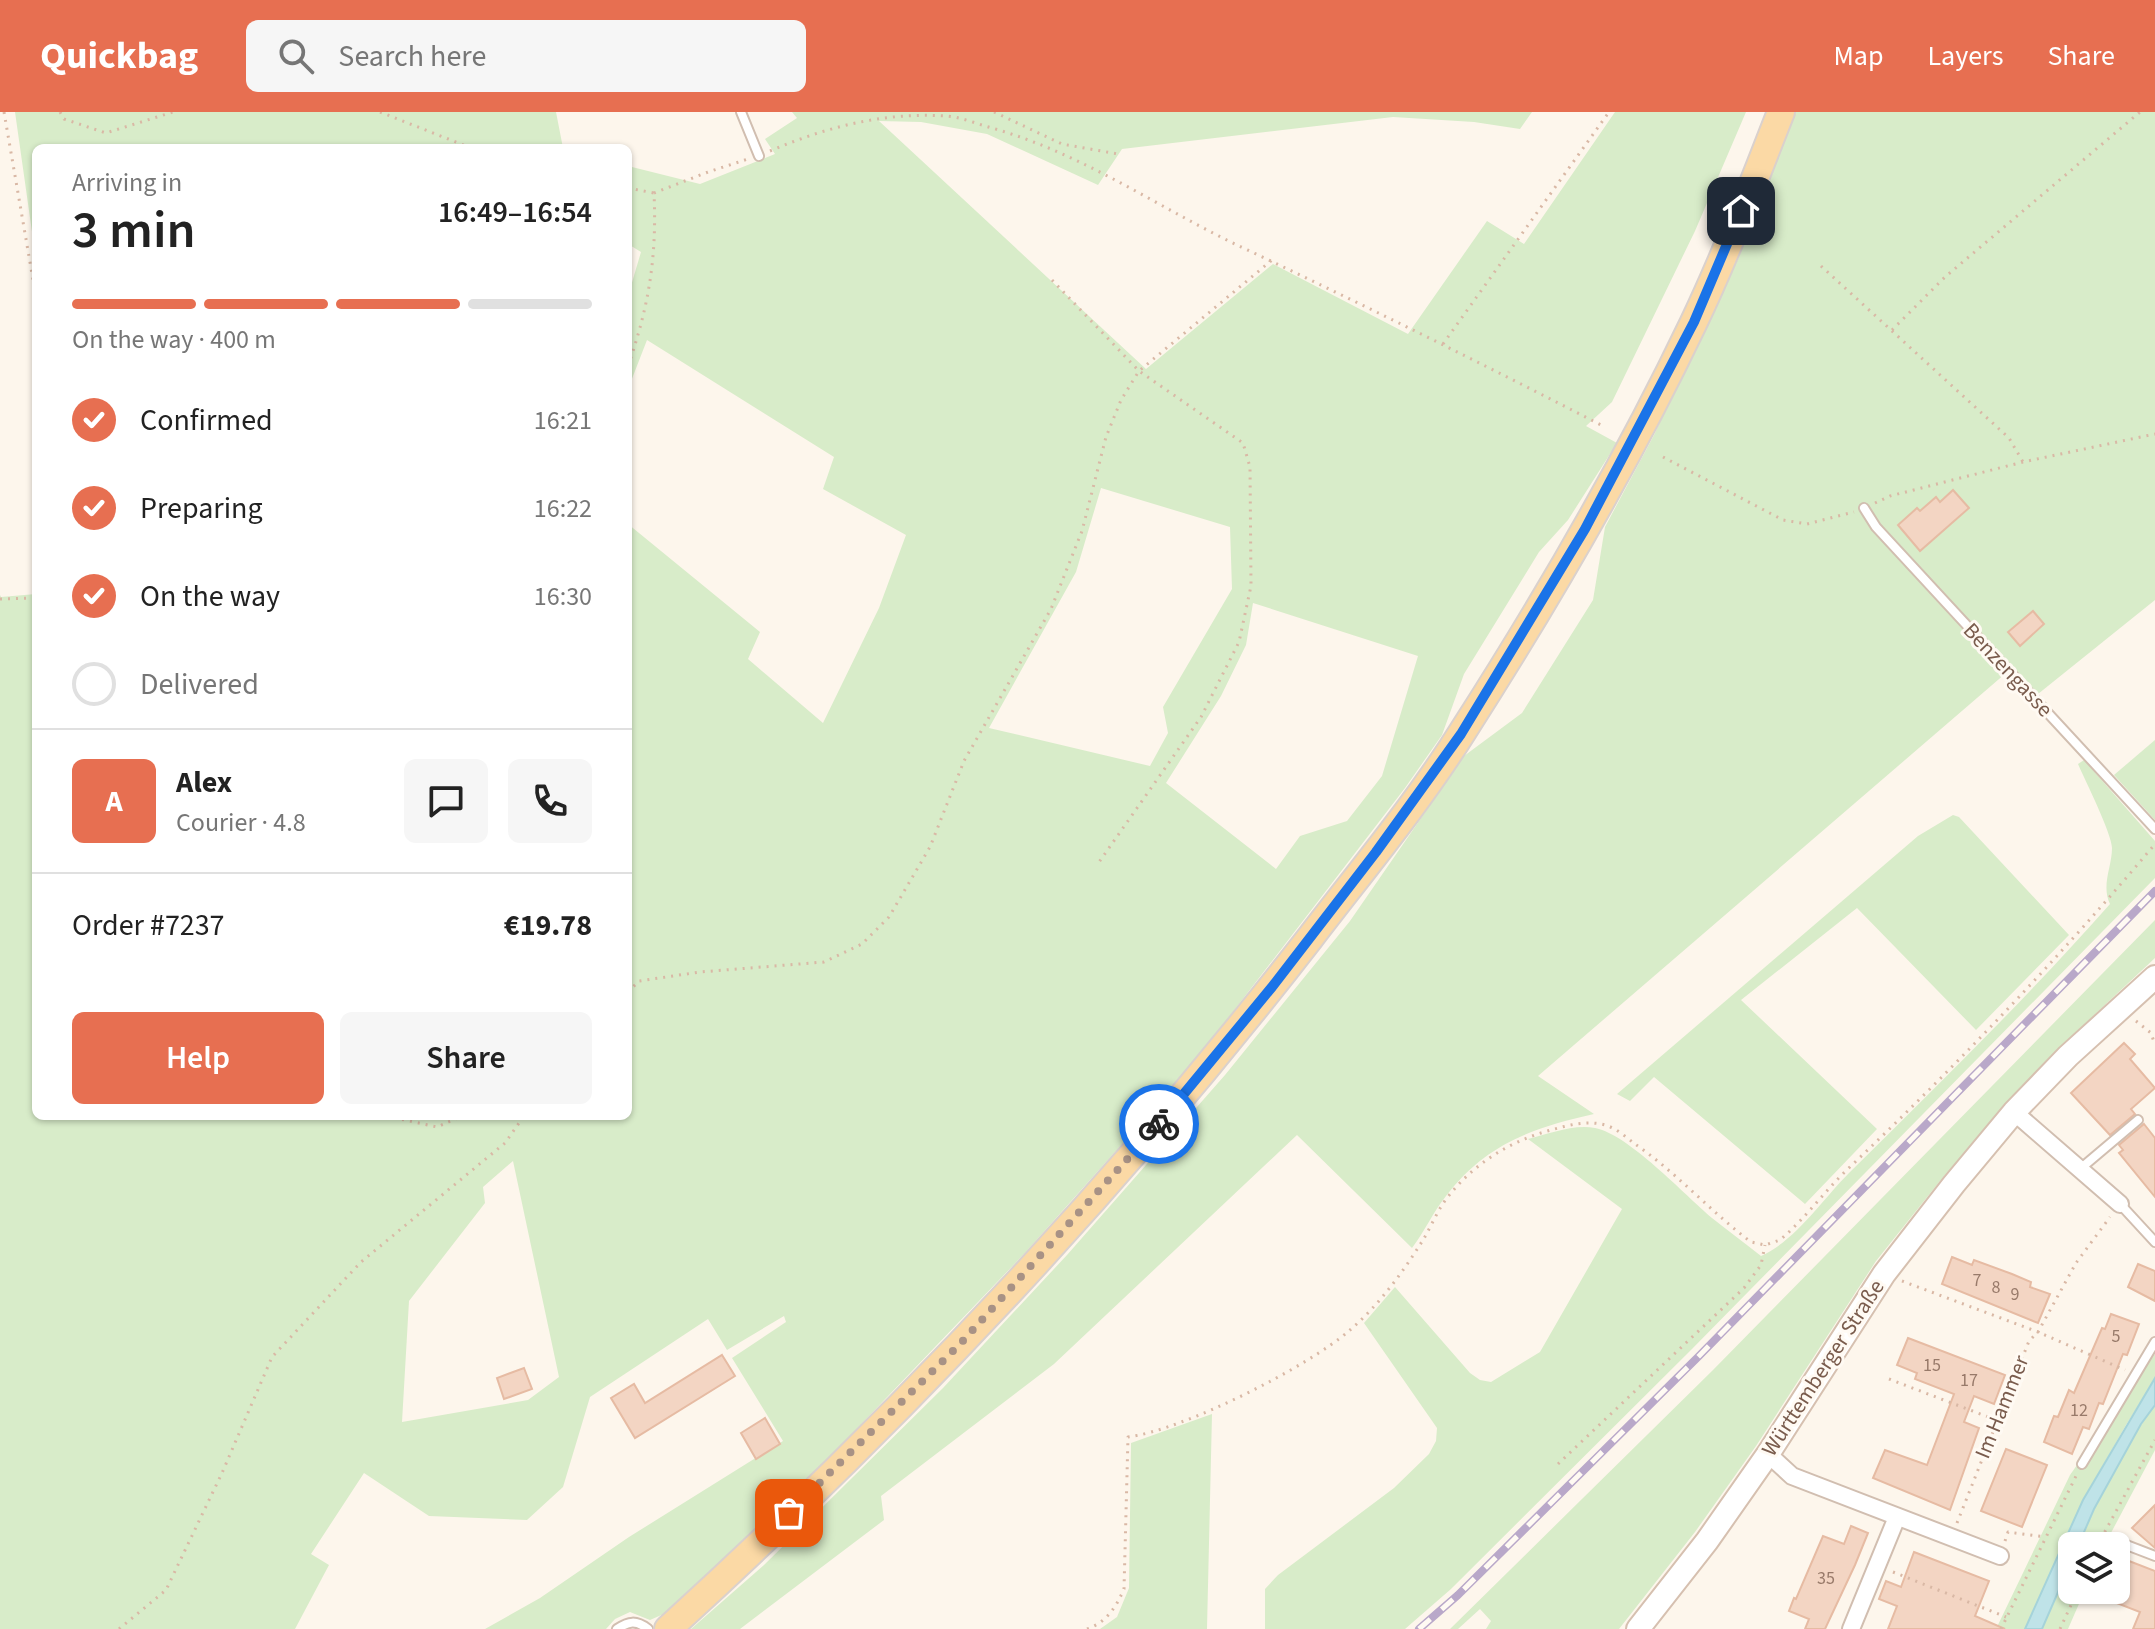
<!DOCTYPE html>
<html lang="en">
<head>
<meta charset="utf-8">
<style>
	body { margin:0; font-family:"Source Sans 3",sans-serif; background:#f6f6f6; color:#222; height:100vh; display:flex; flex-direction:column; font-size:30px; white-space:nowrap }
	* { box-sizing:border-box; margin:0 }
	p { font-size:26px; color:#767676 }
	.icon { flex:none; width:44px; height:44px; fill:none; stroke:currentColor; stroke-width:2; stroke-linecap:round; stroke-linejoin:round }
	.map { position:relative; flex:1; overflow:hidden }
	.side { position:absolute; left:32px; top:32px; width:600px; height:976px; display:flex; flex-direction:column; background:#fff; border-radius:12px; box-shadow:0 2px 6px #0004 }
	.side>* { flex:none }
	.buttons { position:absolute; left:2058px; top:1420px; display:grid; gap:16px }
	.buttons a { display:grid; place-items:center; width:72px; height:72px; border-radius:12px; background:#fff; box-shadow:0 2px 6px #0004; font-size:40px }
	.pin { position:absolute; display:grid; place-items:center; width:68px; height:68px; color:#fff; margin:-34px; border-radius:16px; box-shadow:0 4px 12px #0006 }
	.courier { position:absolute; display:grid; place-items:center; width:80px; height:80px; margin:-40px; border:6px solid #1a73e8; border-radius:50%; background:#fff; color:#222; box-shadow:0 2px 10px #0007 }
	.headline em { font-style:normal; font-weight:600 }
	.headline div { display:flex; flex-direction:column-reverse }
	.headline { display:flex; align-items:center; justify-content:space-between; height:136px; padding:0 40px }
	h1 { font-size:52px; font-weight:600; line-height:60px }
	.bar { display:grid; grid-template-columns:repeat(4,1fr); gap:12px 8px; align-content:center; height:96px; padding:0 40px }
	.bar i { height:10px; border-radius:6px; background:#e0e0e0 }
	.bar .active { background:#e76f51 }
	.bar p { grid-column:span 4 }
	.line { display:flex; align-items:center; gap:20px; padding:0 40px; border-top:2px solid #e0e0e0 }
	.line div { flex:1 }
	.round { display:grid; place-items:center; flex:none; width:84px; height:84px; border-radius:12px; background:#f6f6f6 }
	ol { padding:0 40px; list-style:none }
	li { display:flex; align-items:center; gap:24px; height:88px }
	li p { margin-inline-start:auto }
	li .icon { padding:8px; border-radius:50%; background:#e76f51; color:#fff; stroke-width:4 }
	li:last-child { color:#767676 }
	li i { width:44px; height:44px; border:4px solid #e0e0e0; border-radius:50% }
	.primary-button { display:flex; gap:16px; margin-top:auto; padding:16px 40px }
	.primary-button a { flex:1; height:92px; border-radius:12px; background:#e76f51; color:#fff; font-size:32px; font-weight:600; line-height:92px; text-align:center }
	.primary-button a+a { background:#f6f6f6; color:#222 }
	header { display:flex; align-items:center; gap:48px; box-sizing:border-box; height:112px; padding:0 40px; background:#e76f51; color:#fff }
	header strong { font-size:38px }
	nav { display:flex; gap:44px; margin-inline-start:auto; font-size:28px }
	.search { width:560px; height:72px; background:#f6f6f6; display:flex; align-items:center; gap:20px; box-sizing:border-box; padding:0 28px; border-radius:12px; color:#767676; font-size:30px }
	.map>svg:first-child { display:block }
</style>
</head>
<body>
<header>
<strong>Quickbag</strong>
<div class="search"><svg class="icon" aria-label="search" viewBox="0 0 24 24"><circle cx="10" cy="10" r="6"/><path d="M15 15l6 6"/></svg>Search here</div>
<nav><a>Map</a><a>Layers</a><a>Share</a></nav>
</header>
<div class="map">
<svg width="2155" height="1517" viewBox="0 0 2155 1517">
	<rect width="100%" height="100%" fill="#fdf6ec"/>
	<g fill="#d8ecc9" fill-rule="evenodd">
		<path d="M15,0h541l7,36h-527v112z"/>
		<path d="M792,0h740l-12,17 -46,-7 -81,-5 -271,32 -24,36 -111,-51 -66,-12 -42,-1 267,248 127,-105 135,70 79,-113 37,23 91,-132h131l-51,119 -83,171 -26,24 31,17 -49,77 -29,32 -75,122 -22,61 -37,53 -216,281 -165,185 -200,209 -158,150 -16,7 -20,-8 -15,7 -9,10h-121l55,-31 89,-61 154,-96 -51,-83 54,-36 -2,-6 -57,34 -19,-31 -118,78 -27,90 -36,33 -98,-4 -65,-43 -53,81 18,11 -34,64h-295v-1034l1,2 35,-3v522h592v-592l132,108 -12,27 75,64 56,-115 27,-73 -83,-46 11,-32 -187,-117 -19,49v-93l13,-44 -13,-8v-78l72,18 75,-30 -10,-15 32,-21zM1101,376l129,39 2,62 -69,118 5,26 -18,33 -161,-38 87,-156zM1253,491l165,53 -36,120 -35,45 -47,15 -24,33 -110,-86 55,-87 25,-51zM513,1049l46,216 -31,23 -126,22 7,-121 76,-98 -2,-16z"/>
		<path d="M1796,0h359v488l-117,94 -25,-27 -475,409 56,38c-62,14 -108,30 -148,82 -13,16 -21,35 -34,52l-115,-113 -243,229 -173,132 3,24 -144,109h-49l73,-64 179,-177 124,-133 158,-180 125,-154 114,-165 58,-43 71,-113 12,-73 49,-92 84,-176z"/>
		<path d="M2155,628v80l-41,-45z"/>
		<path d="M2084,648l71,81v37l-463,471 -241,240 -46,40h-140v-40l13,-14 116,-87 35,-34 7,-13 1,-13 -73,-105 31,-36 75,86 10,7 11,2 49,-30 82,-143 -94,-70c21,-5 45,-15 67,-11 33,6 90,67 117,90 16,13 33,25 49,38 34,-15 62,-57 88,-83 89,-88 178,-175 261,-269 -9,-19 2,-37 2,-56 0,-14 -27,-68 -34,-84z"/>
		<path d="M1953,703l6,2 110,118 -93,95 -119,-122 -116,92 136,129 -72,75 -151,-127 -24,24 -13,-7 301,-258z"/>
		<path d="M2155,808v38l-95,89 -47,50 -69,79 -68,85 -120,185 -61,86 -76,97h-133l5,-8 -11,-12 -22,20h-8l263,-259z"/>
		<path d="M2155,1242v25l-29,46 -43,75 -58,129h-29l74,-154z"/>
		<path d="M2155,1294v44l-51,96h-26c21,-48 44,-99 77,-140z"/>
		<path d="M1212,1302l-5,215h-107l17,-12 12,-29 2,-145z"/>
		<path d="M2072,1448v30h13l-17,39h-26z"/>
	</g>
	<path fill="#bfe3e8" stroke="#a5d3da" stroke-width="2" d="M2155,1266v27l-14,19 -47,85 -16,37h-6v14l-30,69h-17l58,-129z"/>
	<g fill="#f3d5c3" stroke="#e6bba3" stroke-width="2">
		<path d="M1953,378l16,18 -49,43 -22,-26 19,-17 3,3 16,-14 4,5z"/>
		<path d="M2033,499l11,13 -24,22 -12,-14z"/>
		<path d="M2124,931l11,11 -5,5 25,29 -24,21 4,5 -25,21 -39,-42z"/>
		<path d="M2144,1012l11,14v59l-36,-44 4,-3 -4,-5z"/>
		<path d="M1952,1145l20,8 2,-5 38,14 19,8 -1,5 20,7 -12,29 -96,-39z"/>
		<path d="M2138,1152l17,7v30l-27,-14z"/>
		<path d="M2111,1202l28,10 -12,31 -4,-1 -20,50 -4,-1 -10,26 -6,-2 -11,27 -28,-12 10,-26 4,1 11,-27 5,3 28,-65 3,1z"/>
		<path d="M1908,1226l97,37 -11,29 -20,-8 -10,26 15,6 -29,82 -77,-32 12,-28 42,15 27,-71 -39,-15 2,-6 -20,-8z"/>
		<path d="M722,1243l13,21 -100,62 -24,-40 23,-14 11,19z"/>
		<path d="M524,1256l8,21 -28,10 -7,-21z"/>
		<path d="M765,1306l15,26 -24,15 -15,-26z"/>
		<path d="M2006,1337l41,16 -25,62 -41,-16z"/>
		<path d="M2155,1393v43l-23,-20z"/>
		<path d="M1851,1414l17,7 -13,32 -30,64h-20l4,-10 -20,-8 5,-13 2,1 27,-63 21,8z"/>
		<path d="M1914,1440l75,29 -14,35 30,13h-117l9,-23 -18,-7 7,-18 15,6z"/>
		<path d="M2129,1449l26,10v58h-22l7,-17 -54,-21 30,-1v-5l3,1z"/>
	</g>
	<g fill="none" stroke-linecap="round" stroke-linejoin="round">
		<defs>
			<g id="service">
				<path d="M741,0l18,44"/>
				<path d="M1864,396l12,19 279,302"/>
				<path d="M2080,1057l58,-49"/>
				<path d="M2120,1092l35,38"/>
				<path d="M2082,1352l73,-122"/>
				<path d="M2116,1429l39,15"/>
				<path d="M617,1517c12,-8 19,-9 31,0"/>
			</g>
			<g id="minor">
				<path d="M2014,1000l106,92"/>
				<path d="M1768,1342l24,22 208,80"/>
				<path d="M1851,1517l46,-112"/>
			</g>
			<path id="secondary" d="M1638,1517l69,-88 61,-87 116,-180 70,-90 60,-72 54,-56 87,-79"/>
			<path id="primary" d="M668,1517c232,-211 450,-443 642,-691 52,-68 108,-135 153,-207 84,-131 163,-267 230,-407 33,-69 60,-141 88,-212"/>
		</defs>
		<use href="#service" stroke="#d1beb0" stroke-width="12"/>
		<use href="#minor" stroke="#d1beb0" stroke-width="20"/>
		<use href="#secondary" stroke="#d6c0b0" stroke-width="26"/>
		<use href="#primary" stroke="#dad1cd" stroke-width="30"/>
		<g stroke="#d9b8a5" stroke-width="3" stroke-dasharray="2 6" stroke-linecap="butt">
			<path d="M4,0l32,185"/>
			<path d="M60,0l4,7 42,14 67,-21"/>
			<path d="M380,0l91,36"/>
			<path d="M994,0l68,32 56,10"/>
			<path d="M770,39c56,-24 114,-39 176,-35 15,1 31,8 46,12 91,26 162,77 245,117 123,58 244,118 364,180"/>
			<path d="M628,76l26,5"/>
			<path d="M1821,154l188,172 14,24"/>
			<path d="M1052,168l87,91 104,72 7,24 1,119 -12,56 -38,75 -104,148"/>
			<path d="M1892,218l53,-53 195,-165"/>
			<path d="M1443,232l166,-232"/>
			<path d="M628,254c21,-60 29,-110 26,-173l54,-21 40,-13"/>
			<path d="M1663,345l120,63 24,4 47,-12"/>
			<path d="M1875,391l15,-7 133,-34 132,-28"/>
			<path d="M0,487l36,-1"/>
			<path d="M628,880l11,-11 61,-9 124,-10 38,-18 27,-27 41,-70 34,-86 87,-152 31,-78 24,-94 15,-37 18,-29 133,-111"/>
			<path d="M2136,909l15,12 4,12"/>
			<path d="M395,1004l5,3 37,8 25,-11"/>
			<path d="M1902,1169l136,51 87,38"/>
			<path d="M1889,1267l107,41"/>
			<path d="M1558,1352l186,-176 17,-23 4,-20"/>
			<path d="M1957,1411l72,-182 9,-9 38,-69 34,-46"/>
			<path d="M2005,1429l3,-9 37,5"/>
			<path d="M2097,1434l58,-106"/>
			<path d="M1893,1460l113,45"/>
			<path d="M119,1517l47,-39 56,-117 50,-116 89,-95 144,-119 19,-27"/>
			<path d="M1087,1517c20,-7 29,-22 37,-40l4,-152c55,-7 180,-70 222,-107 29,-25 53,-58 73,-90 8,-13 14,-29 24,-42 26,-34 63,-57 104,-68 18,-5 36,-10 54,-5 11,3 21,12 30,19 42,29 76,68 116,98l14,3 15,-5c26,-22 46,-51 72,-75 107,-102 208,-208 303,-321"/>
			<path d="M2001,1517l76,-155"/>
			<path d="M2060,1517l18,-39"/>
		</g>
		<use href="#service" stroke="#fff" stroke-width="8"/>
		<use href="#minor" stroke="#fff" stroke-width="16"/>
		<use href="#secondary" stroke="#fff" stroke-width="22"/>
		<use href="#primary" stroke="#fbd9a5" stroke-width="26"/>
		<defs>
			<path id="rail" d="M1419,1517l39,-34 241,-239 456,-465"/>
		</defs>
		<use href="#rail" stroke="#b9a8c9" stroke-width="8"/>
		<use href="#rail" stroke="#fffaf3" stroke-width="5" stroke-dasharray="15" stroke-linecap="butt"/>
	</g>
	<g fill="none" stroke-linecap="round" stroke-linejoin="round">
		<path stroke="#a89285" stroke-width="8" stroke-dasharray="0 14.4" d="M789,1401l172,-170 198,-219"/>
		<path stroke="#1a73e8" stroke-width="10" d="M1159,1012l113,-137 104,-135 85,-118 124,-205 109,-207 47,-111"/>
	</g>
	<g text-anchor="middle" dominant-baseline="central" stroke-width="6" stroke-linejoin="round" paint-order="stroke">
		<g font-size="18" fill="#987a6a">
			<text x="1977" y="1168">7</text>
			<text x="1996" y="1175">8</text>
			<text x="2015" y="1182">9</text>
			<text x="2116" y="1224">5</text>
			<text x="1932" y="1253">15</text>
			<text x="1969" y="1268">17</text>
			<text x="2079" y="1298">12</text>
			<text x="1826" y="1466">35</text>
		</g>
		<g font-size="22" fill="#7a5c4d" stroke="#fffaf3">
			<text transform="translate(2008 558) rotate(47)">Benzengasse</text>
			<text transform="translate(1823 1256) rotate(-57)">Württemberger Straße</text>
			<text transform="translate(2002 1295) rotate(-68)">Im Hammer</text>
		</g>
	</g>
</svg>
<div class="buttons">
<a><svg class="icon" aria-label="layers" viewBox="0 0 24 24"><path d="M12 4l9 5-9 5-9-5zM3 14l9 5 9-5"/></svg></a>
</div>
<div class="pin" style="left:789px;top:1401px;background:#ea580c"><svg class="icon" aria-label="bag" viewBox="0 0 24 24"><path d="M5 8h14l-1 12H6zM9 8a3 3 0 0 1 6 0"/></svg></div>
<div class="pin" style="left:1741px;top:99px;background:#1f2937"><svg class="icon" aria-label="home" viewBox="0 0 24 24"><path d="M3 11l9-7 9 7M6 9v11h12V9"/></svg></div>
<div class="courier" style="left:1159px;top:1012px"><svg class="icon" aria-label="bike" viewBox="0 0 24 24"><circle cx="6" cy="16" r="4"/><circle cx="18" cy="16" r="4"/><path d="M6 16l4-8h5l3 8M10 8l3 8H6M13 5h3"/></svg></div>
<section class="side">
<div class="headline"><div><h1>3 min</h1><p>Arriving in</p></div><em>16:49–16:54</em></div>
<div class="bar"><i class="active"></i><i class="active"></i><i class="active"></i><i></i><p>On the way · 400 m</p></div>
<ol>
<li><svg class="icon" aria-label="check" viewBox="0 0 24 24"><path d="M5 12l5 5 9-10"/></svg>Confirmed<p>16:21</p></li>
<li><svg class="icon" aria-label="check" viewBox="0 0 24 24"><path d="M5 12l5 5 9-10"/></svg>Preparing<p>16:22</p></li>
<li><svg class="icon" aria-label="check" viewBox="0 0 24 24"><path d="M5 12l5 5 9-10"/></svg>On the way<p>16:30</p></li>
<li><i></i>Delivered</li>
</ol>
<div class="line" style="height:144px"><b class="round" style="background:#e76f51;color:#fff">A</b><div><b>Alex</b><p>Courier · 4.8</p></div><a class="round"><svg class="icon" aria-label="chat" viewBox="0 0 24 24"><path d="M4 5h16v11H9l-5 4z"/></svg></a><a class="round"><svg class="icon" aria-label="phone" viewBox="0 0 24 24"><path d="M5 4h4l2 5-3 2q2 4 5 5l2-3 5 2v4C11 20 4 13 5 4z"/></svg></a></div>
<div class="line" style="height:104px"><div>Order #7237</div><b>€19.78</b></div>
<div class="primary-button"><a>Help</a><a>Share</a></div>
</section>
</div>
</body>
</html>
